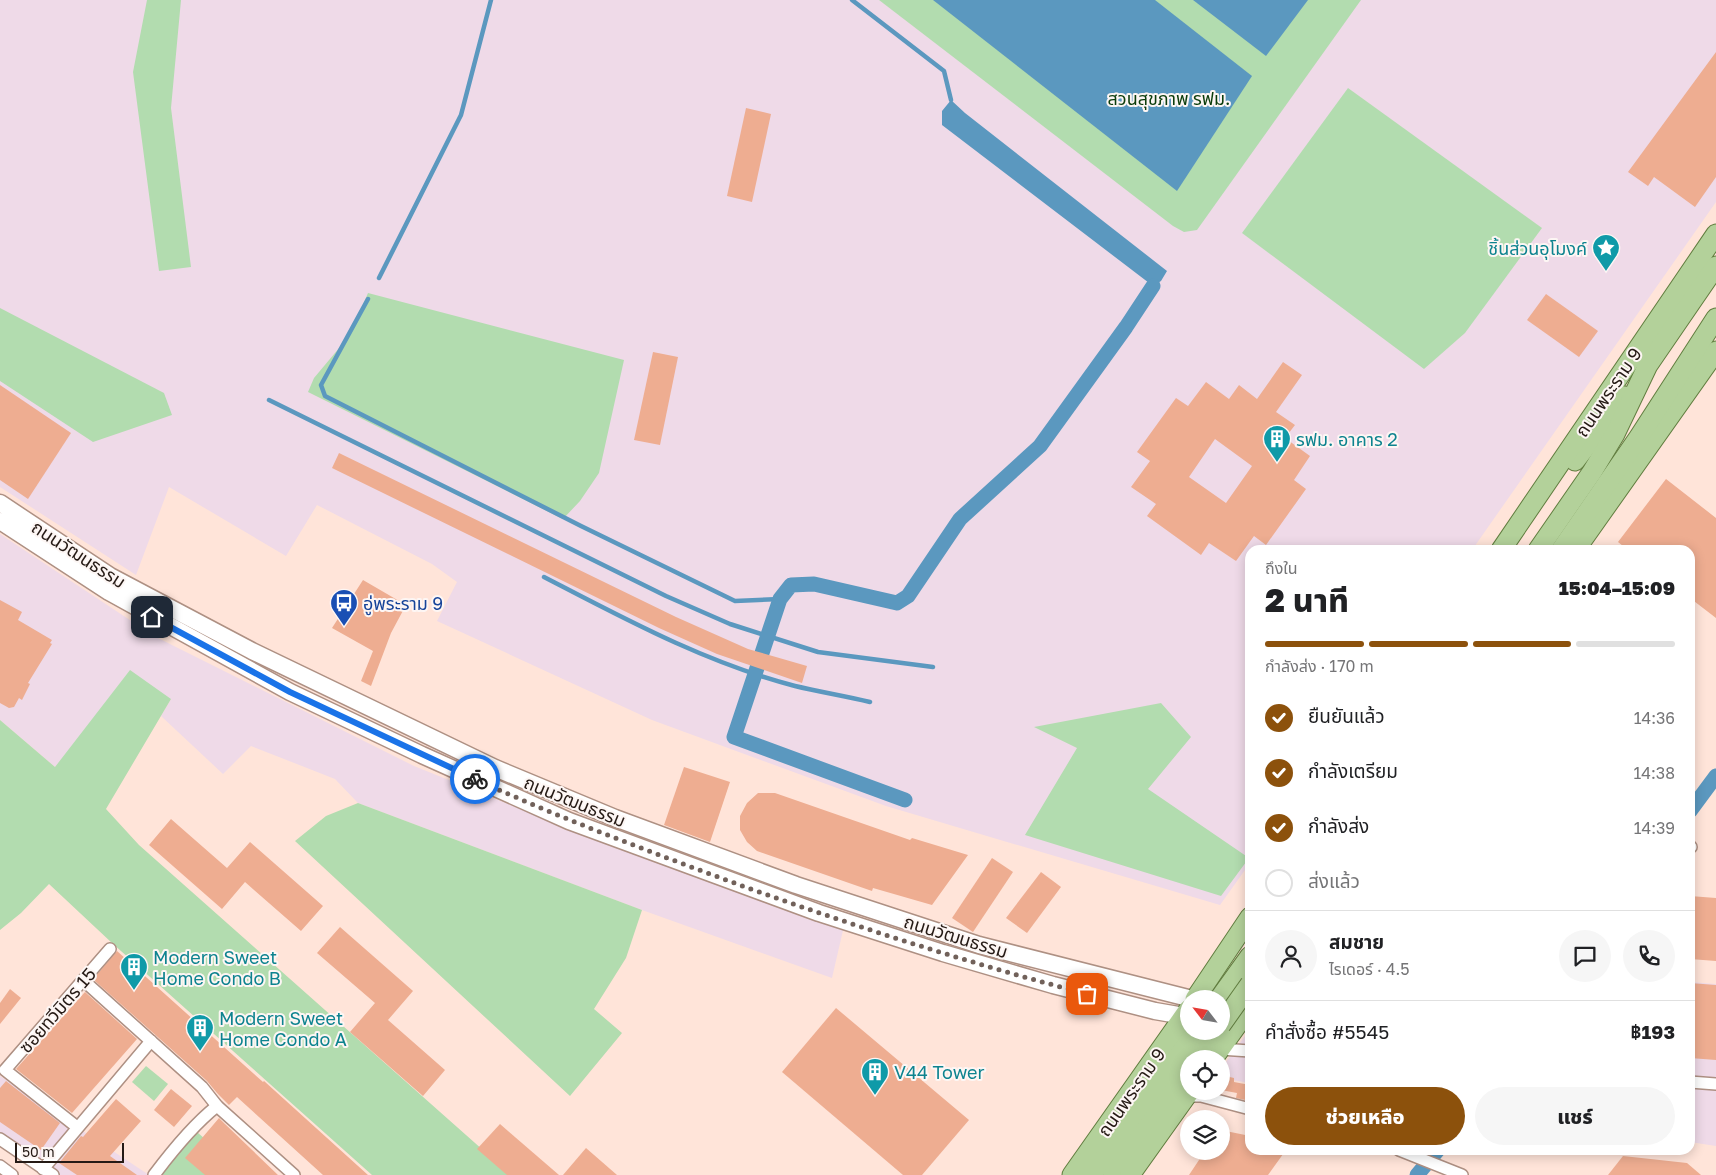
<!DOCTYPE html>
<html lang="th">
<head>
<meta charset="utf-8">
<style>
	body { margin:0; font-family:"Golos Text","Noto Sans Thai",sans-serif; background:#f6f6f6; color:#202124; height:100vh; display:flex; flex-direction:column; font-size:19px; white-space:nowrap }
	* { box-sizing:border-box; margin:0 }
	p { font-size:16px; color:#757577 }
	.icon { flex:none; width:28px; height:28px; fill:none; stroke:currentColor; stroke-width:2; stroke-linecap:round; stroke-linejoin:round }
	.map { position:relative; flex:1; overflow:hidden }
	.drawer { position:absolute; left:1245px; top:545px; width:450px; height:610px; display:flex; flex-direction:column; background:#fff; border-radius:15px; box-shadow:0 2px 12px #0003 }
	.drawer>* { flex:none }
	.needle { width:32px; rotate:301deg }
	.controls { position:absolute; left:1180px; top:990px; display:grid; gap:10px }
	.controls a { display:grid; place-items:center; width:50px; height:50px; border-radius:50%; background:#fff; box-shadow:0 2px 12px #0003; font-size:25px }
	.scale { position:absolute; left:15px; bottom:12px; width:109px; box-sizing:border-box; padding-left:5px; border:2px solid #251a15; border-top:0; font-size:14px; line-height:18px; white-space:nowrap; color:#251a15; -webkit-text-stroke:4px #fdf6f4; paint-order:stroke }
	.pin { position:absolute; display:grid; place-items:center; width:42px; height:42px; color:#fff; margin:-21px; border-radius:10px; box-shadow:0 2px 8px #0006 }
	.courier { position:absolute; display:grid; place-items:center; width:50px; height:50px; margin:-25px; border:4px solid #1a73e8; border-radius:50%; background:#fff; color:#222; box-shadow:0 1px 6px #0007 }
	.headline em { font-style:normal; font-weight:800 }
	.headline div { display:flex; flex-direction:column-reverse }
	.headline { display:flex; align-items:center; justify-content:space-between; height:85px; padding:0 20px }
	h1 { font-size:32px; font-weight:800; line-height:38px }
	.bar { display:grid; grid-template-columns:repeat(4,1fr); gap:8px 5px; align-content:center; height:60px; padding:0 20px }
	.bar i { height:6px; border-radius:4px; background:#e0e0e0 }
	.bar .on { background:#8c510c }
	.bar p { grid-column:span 4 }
	.line { display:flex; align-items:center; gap:12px; padding:0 20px; border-top:1px solid #e0e0e0 }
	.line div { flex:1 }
	.round { display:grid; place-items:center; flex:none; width:52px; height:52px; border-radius:26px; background:#f6f6f6 }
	ol { padding:0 20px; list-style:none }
	li { display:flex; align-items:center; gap:15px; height:55px }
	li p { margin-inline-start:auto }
	li .icon { padding:5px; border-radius:50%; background:#8c510c; color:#fff; stroke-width:4 }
	li:last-child { color:#757577 }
	li i { width:28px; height:28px; border:2px solid #e0e0e0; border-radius:50% }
	.cta { display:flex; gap:10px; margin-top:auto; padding:10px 20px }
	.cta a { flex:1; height:58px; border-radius:30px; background:#8c510c; color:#fff; font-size:20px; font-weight:800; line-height:58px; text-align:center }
	.cta a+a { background:#f6f6f6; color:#202124 }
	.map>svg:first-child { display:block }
</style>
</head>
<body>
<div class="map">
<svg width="1716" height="1175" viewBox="0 0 1716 1175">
	<rect width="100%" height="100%" fill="#ffe4d9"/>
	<g fill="#efdae8">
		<path d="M0,0h1716v202l-244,348h-222v313l-30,42 -334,-99 -234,-86 -215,-99 20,-39 -25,-18 -115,-59 -31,51 -117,-69 -33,88 -136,-88z"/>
		<path d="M0,534l154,102 260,130 168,68 262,92 -12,52 -190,-68 -284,-107 -23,-24 -84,-33 -28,28 -62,-58 10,-17 -116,68 -55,-47z"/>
		<path d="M1690,982l26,2v162l-26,-4z"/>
		<path d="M1250,1029v54l-29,-5v-9z"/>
		<path d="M0,1076l149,99h-89l-60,-41z"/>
	</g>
	<g fill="#b2dcaf">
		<path d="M147,0h34l-10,108 20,159 -32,4 -26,-199z"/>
		<path d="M879,0h482l-164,230 -13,2 -11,-6z"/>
		<path d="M1348,88l194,140 -77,105 -41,36 -182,-136z"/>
		<path d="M368,293l256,67 -25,113 -19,28 -17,18 -255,-127 6,-14 36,-43z"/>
		<path d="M0,308l164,85 8,22 -79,27 -93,-61z"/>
		<path d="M130,670l41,29 -65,110 33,36 372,330h-139l-260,-232 -63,-59 -28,29 -21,17v-210l55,47z"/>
		<path d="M1161,703l30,34 -43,52 101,69 -28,38 -196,-61 52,-87 -43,-21z"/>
		<path d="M358,803l284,107 -16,48 -32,51 28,24 -52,63 -275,-255 31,-25z"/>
		<path d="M146,1066l22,18 -14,17 -22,-19z"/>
		<path d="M197,1132l49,43h-85z"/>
	</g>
	<g fill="#5b98bf">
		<path d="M933,0h222l97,76 -75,115z"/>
		<path d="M1193,0h115l-42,56z"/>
		<path d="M951,100l14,13 202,158 -6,10 -8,5 -211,-161v-14z"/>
	</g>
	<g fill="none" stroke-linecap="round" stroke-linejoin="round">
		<g stroke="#5b98bf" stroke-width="4.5">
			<path d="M852,0l92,71 7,29"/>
			<path d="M379,278l82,-163 30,-115"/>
			<path d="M368,299l-47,86 4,11 256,130 154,75 45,-2"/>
			<path d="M269,400l397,196 64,28 88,28 115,15"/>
			<path d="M544,577c81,42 162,86 251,109 25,6 50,10 75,16"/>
		</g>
		<g stroke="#5b98bf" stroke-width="15">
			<path d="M905,800l-171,-63 46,-138 11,-14 23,-1 83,19 11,-7 52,-77 80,-73 86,-119 27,-41"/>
			<path d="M1690,811l26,-35"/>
			<path d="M1417,1175l21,-25"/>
		</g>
	</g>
	<g fill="#eead91" fill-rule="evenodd">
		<path d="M1716,52v125l-21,30 -41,-30 -6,9 -20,-14z"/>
		<path d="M746,108l25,6 -19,88 -25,-6z"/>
		<path d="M1546,294l52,37 -19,26 -52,-37z"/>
		<path d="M653,352l25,5 -18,88 -26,-5z"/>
		<path d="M1283,362l19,13 -26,37 19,13 -10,13 25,18 -16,24 12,9 -40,56 -12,-9 -18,25 -27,-18 -8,12 -54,-39 9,-12 -25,-17 19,-26 -13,-9 39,-54 12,8 18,-24 23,17 10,-14 18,14zM1215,439l37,27 -26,37 -37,-26z"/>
		<path d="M0,385l71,48 -43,66 -28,-19z"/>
		<path d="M339,453l337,164 72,32 59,17 -5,17 -85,-29 -58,-26 -327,-160z"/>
		<path d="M1666,479l50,39v100l-26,-20v-48h-62l-10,-8z"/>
		<path d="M363,580l43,25 -15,28 -20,53 -10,-5 12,-30 -41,-23z"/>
		<path d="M0,600l22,12 -4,8 34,20 -2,3 2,1 -24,39 2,1 -8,16 -3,-2 -5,9 -5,1 -9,-5z"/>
		<path d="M684,767l46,15 -20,60 -46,-17z"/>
		<path d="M758,793h17l135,47 2,-2 56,17 -36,50 -59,-17 -1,3 -115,-40 -10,-9 -7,-12v-14l7,-13z"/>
		<path d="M171,819l56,49 23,-26 73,64 -22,25 -56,-49 -23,27 -73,-64z"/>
		<path d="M992,858l21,14 -40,60 -21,-14z"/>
		<path d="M1041,872l20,15 -34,46 -21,-15z"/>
		<path d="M1690,896l26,2v63l-26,-2z"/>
		<path d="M340,927l73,64 -25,29 57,50 -22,26 -73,-64 25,-29 -58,-50z"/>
		<path d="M117,951l146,131 1,-1 104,94h-45l-86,-78 -8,8 -12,-12 -10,-12 -112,-100 -1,-3z"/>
		<path d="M1690,983l26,2v75l-26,-2z"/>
		<path d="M10,989l11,9 -21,26v-21z"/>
		<path d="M85,992l52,47 -65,74 -56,-44z"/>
		<path d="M836,1008l133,112 -47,55h-19l-121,-103z"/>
		<path d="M1221,1075l13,3v4l16,3v16l-14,-3 1,-5 -16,-3z"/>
		<path d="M6,1081l54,42 -19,27 -41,-28v-34z"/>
		<path d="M171,1089l21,17 -18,21 -20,-17z"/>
		<path d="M116,1099l25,22 -31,35 27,19h-60l-18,-12 22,-27 2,1z"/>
		<path d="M219,1118l6,6 53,51h-73l-20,-17z"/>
		<path d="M500,1124l59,51h-52l-30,-26z"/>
		<path d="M1221,1130l29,6v14h36l-18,25h-79l16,-24h16z"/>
		<path d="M586,1148l31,27h-54z"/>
		<path d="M1623,1156l64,7 14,12h-93z"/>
	</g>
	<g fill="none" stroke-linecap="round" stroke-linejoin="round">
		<defs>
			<g id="street">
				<path d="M1690,846l1,1"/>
				<path d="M83,980l119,107 15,19 77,69"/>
				<path d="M1220,1049l30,2"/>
				<path d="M1690,1082l26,2"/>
				<path d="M1186,1096h15l49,13"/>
				<path d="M77,1127l-72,-57 105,-121"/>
				<path d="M0,1139l53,36"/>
				<path d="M1399,1150l63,25"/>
				<path d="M0,1166l12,9"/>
				<path d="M43,1169l108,-128"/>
				<path d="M154,1175c18,-24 39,-50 63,-69"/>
			</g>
			<g id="secondary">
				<path d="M0,503l110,73 142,75 243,117 120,50 181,67 183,60 213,54"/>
				<path d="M0,521l109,71 181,100 132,63 147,66 250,92 124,40 110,32 102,26 29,5"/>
			</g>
			<g id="primary">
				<path d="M1575,461l50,-65"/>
				<path d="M1581,542l135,-191"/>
				<path d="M1501,550l215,-316"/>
				<path d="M1538,550l54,-78 23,-38 33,-69 68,-99"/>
				<path d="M1561,550l78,-113 77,-119"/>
				<path d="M1195,999l55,-82"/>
				<path d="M1219,999l31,-43"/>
				<path d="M1197,1059l19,-28"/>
				<path d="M1213,1059l37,-52"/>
				<path d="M1072,1175l117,-166"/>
				<path d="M1092,1175l104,-144"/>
				<path d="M1113,1175l76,-105"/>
				<path d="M1130,1175l60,-84"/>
			</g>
		</defs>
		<use href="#street" stroke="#ae9083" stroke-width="14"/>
		<use href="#secondary" stroke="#ae9083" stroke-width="19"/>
		<use href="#primary" stroke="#617d3f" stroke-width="21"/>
		<use href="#street" stroke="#fff" stroke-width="11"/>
		<use href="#secondary" stroke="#fff" stroke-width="16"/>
		<use href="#primary" stroke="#b3d19a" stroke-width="19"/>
		<defs>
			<path id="primary-bridge" d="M1221,1025l29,-41"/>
		</defs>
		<use href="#primary-bridge" stroke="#617d3f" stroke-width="21" stroke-linecap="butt"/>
		<use href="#primary-bridge" stroke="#b3d19a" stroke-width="19"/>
	</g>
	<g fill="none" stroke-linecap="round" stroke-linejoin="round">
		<path stroke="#71615a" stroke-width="5" stroke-dasharray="0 9" d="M475,779c89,41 181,75 273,109 112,40 224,76 339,106"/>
		<path stroke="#1a73e8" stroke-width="6" d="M152,617l138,75 185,87"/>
	</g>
	<defs>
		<symbol id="sight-pin" viewBox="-11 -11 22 30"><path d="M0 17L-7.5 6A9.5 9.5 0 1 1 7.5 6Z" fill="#0f9aa8" stroke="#fdf6f4"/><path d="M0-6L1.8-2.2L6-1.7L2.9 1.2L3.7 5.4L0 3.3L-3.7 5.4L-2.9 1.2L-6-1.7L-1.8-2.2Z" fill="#fff"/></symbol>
		<symbol id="building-pin" viewBox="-11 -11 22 30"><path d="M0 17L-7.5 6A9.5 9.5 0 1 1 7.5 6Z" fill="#0f9aa8" stroke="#fdf6f4"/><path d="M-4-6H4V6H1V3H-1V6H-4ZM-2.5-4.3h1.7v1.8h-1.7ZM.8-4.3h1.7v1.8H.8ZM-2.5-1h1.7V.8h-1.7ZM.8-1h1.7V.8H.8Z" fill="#fff"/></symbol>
		<symbol id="bus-pin" viewBox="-11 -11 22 30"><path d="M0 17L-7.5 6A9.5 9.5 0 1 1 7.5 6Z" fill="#1a4fb4" stroke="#fdf6f4"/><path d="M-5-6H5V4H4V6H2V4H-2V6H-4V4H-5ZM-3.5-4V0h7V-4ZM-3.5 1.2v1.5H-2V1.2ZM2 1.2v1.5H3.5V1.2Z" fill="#fff"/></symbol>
	</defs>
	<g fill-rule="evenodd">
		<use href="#sight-pin" x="1590" y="232" width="32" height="43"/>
		<use href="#building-pin" x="1261" y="423" width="32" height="43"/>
		<use href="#bus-pin" x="328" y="587" width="32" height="43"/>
		<use href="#building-pin" x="118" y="951" width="32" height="43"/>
		<use href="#building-pin" x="184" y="1012" width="32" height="43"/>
		<use href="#building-pin" x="859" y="1056" width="32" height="43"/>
	</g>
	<g text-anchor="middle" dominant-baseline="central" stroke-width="4" stroke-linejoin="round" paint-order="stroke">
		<g font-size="18" fill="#0b3d0b" stroke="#fdf6f4">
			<text x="1169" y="98">สวนสุขภาพ รฟม.</text>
		</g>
		<g font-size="18" fill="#0d838f" stroke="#fdf6f4" text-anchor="start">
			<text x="1587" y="248" text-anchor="end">ชิ้นส่วนอุโมงค์</text>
			<text x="1296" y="439">รฟม. อาคาร 2</text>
			<text x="153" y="957">Modern Sweet<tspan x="153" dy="21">Home Condo B</tspan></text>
			<text x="219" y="1018">Modern Sweet<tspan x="219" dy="21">Home Condo A</tspan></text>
			<text x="894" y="1072">V44 Tower</text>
		</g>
		<g font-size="18" fill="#251a15" stroke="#fdf6f4">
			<text transform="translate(1608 392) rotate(-56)">ถนนพระราม 9</text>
			<text transform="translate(79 554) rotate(33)">ถนนวัฒนธรรม</text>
			<text transform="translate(575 801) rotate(22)">ถนนวัฒนธรรม</text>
			<text transform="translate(956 936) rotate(17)">ถนนวัฒนธรรม</text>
			<text transform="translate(57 1010) rotate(-49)">ซอยทวีมิตร 15</text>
			<text transform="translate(1131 1092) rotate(-55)">ถนนพระราม 9</text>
		</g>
		<g font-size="18" fill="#164399" stroke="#fdf6f4" text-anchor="start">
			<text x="363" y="603">อู่พระราม 9</text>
		</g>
	</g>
</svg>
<div class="controls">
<a><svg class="needle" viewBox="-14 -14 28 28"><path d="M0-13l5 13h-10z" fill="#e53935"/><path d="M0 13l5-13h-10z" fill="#757577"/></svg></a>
<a><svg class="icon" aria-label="locate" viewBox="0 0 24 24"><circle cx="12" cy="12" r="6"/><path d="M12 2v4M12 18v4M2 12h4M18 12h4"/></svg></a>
<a><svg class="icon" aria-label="layers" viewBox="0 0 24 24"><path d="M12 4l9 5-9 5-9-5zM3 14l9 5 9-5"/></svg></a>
</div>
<div class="scale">50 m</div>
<div class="pin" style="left:1087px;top:994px;background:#ea580c"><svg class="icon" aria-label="bag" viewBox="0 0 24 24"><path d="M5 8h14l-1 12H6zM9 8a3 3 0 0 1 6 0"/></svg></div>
<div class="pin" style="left:152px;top:617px;background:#1f2937"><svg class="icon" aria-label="home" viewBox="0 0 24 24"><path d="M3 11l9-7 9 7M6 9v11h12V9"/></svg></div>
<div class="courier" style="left:475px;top:779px"><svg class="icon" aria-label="bike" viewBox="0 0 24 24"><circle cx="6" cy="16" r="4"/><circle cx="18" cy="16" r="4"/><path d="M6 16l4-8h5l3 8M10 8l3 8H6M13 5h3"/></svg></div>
<section class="drawer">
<div class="headline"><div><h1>2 นาที</h1><p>ถึงใน</p></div><em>15:04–15:09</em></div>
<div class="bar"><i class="on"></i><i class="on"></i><i class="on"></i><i></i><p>กำลังส่ง · 170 m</p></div>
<ol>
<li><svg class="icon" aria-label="check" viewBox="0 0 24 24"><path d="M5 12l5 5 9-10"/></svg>ยืนยันแล้ว<p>14:36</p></li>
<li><svg class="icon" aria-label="check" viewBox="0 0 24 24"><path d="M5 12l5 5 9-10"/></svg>กำลังเตรียม<p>14:38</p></li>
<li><svg class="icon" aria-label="check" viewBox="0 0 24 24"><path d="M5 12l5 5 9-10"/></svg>กำลังส่ง<p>14:39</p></li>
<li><i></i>ส่งแล้ว</li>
</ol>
<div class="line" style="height:90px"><a class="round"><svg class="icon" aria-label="person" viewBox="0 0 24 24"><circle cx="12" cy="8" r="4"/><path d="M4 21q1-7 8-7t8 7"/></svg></a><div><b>สมชาย</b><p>ไรเดอร์ · 4.5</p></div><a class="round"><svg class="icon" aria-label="chat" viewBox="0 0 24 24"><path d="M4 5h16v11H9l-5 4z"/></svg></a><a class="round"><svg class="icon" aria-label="phone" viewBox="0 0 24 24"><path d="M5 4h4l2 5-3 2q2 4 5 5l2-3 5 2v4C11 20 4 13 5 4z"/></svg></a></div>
<div class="line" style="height:65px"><div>คำสั่งซื้อ #5545</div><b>฿193</b></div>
<div class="cta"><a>ช่วยเหลือ</a><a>แชร์</a></div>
</section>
</div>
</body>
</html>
